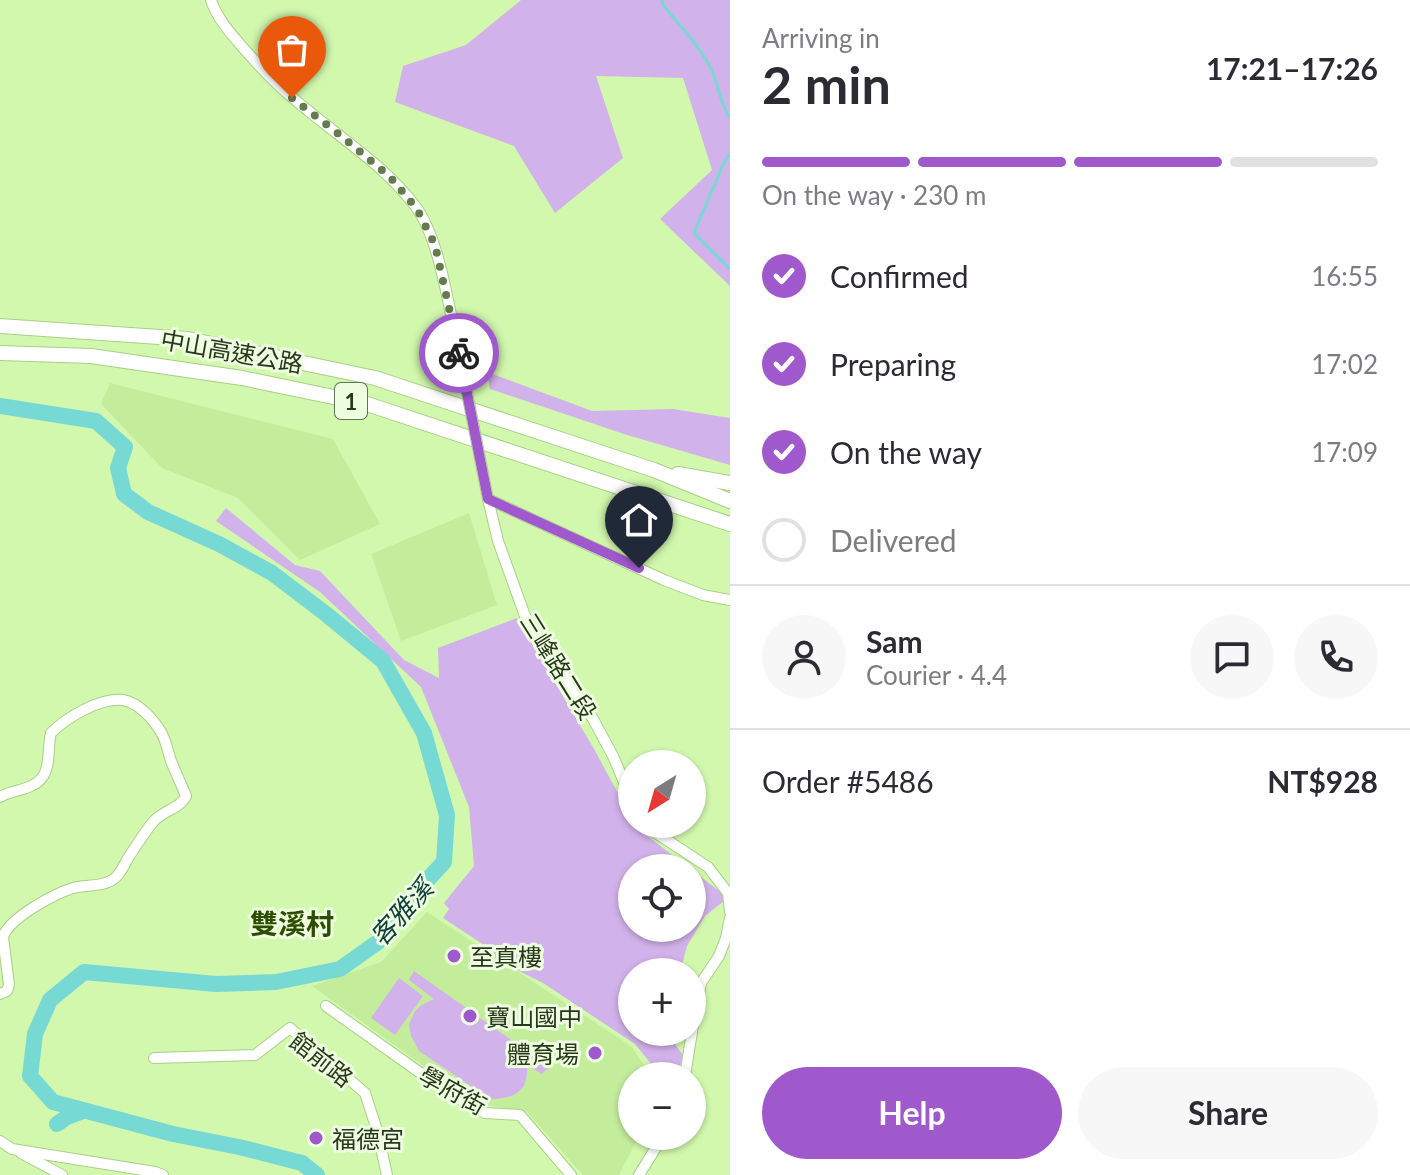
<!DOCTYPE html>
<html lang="en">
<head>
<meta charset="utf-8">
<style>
	body { margin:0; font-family:Lato,"Noto Sans TC",sans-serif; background:#f7f7f7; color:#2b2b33; height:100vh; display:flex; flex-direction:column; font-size:30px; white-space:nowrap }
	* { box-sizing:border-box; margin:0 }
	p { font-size:26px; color:#7c7c81 }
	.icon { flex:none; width:44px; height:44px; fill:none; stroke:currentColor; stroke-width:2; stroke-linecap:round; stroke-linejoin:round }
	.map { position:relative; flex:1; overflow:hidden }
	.drawer { display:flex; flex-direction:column; background:#fff; width:680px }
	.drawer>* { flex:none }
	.needle { width:52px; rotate:217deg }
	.controls { position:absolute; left:618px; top:750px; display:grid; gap:16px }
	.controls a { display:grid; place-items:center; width:88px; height:88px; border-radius:50%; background:#fff; box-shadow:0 2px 6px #0004; font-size:40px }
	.pin { position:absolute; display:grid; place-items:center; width:68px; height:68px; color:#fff; margin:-82px -34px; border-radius:50% 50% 50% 0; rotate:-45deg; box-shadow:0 0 8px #0007 }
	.pin .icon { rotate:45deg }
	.courier { position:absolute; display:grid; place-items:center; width:80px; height:80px; margin:-40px; border:6px solid #a059cd; border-radius:50%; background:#fff; color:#222; box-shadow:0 2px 10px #0007 }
	.head em { font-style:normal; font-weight:700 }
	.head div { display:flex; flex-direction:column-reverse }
	.head { display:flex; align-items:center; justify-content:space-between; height:136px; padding:0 32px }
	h1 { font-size:52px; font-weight:700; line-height:60px }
	.bar { display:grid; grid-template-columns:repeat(4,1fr); gap:12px 8px; align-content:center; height:96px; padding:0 32px }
	.bar i { height:10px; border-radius:6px; background:#e1e1e2 }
	.bar .on { background:#a059cd }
	.bar p { grid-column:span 4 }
	.line { display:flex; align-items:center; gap:20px; padding:0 32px; border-top:2px solid #e1e1e2 }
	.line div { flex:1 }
	.round { display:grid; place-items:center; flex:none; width:84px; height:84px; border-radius:42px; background:#f7f7f7 }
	ol { padding:0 32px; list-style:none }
	li { display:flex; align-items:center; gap:24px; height:88px }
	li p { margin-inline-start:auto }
	li .icon { padding:8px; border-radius:50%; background:#a059cd; color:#fff; stroke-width:4 }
	li:last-child { color:#7c7c81 }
	li i { width:44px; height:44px; border:4px solid #e1e1e2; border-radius:50% }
	.primary-button { display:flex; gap:16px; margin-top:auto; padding:16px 32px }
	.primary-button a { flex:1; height:92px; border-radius:48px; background:#a059cd; color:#fff; font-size:32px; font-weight:700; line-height:92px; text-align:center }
	.primary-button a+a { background:#f7f7f7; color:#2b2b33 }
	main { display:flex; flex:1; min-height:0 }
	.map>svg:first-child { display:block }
</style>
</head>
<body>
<main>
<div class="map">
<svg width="730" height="1175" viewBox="0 0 730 1175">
	<rect width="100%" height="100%" fill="#d2f8ad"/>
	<g fill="#c3ed9b">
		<path d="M110,383l223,56 47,85 -80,36 -62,-62 -76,-30 -61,-64z"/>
		<path d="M469,513l28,92 -96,36 -30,-87z"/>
		<path d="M427,912l204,134 21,30h-20v60h7l-20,39h-36l-56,-63 -41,-7 -36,-20 -138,-99 69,-24z"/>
	</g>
	<g fill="#d2b2ea">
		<path d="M521,0h209v286l-70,-67 52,-49 -29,-92 -87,-2 27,82 -68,55 -41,-67 -119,-44 8,-36 63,-21z"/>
		<path d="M487,372l105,39 81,-2 57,9v47l-106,-31 -134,-45z"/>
		<path d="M226,508l69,57 25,6 84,89 35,18 -1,-30 79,-30 77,131 38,70v5h3l2,4 52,40h-57v60h60v-58l36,28 -23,18 -18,30 -7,26h-48v60h36v3l15,20 -6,21h-16l-26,-32 -92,-61 -44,-22 -15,-16 -41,-27 6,-9 -5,-6 30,-37 -5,-59 -48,-120 -101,-95 -104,-71z"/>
		<path d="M414,971l135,96 -7,7 -15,-9c2,26 -12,34 -37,34l-71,-48 -8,-15 -2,-12 6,-13 8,-7 11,-5 -25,-19z"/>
		<path d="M399,978l24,18 -28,39 -24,-17z"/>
	</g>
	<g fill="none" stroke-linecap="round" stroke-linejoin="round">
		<g stroke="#77d9d4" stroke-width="3">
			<path d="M662,0l1,5c17,21 38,42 49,66 7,15 8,33 18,47"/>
			<path d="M730,153l-8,14 -28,66 36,36"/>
		</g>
		<g stroke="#77d9d4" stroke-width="16">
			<path d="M0,406l96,15 29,26 -7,21 6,26 24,18 71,32 53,29 54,41 57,47 41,72 23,82 -3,47 -35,38 -31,42 -38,27 -64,13 -60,2 -132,-12 -34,28 -15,34 -5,42 23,26 120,32 66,13 63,16 15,12"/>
			<path d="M57,1124l10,-7 16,-6"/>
		</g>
		<defs>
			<g id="minor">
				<path d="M211,0c6,19 21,35 34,50 15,17 31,34 48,48 41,36 90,65 123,109 24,33 32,99 42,140"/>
				<path d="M488,499l10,42 27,75 68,103 20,37 19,45"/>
				<path d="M488,499l176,81 39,15 27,5"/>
				<path d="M0,797c10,-6 21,-6 31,-11 23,-10 15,-34 20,-53 15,-15 49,-36 72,-33 16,3 30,19 38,32 5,8 7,20 10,29 5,12 10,23 15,35 -6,13 -23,14 -33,26 -9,11 -17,24 -25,36 -4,7 -7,15 -13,20 -12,10 -29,6 -42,10 -19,6 -64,30 -70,49l6,48 -2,6 -7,3"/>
				<path d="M647,824l6,7 55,36 20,26 2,19"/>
				<path d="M326,1006l124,88 35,19 35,2 51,60"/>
				<path d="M692,1031l9,-48 18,-27 7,-18 4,-20"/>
				<path d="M154,1058l101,-3 35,-27 75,65 12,37 10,45"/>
				<path d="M685,1076l7,-44"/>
				<path d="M0,1141l12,8 143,23 8,3"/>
				<path d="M21,1153l41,22"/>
				<path d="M639,1175l24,-39"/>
			</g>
			<g id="highway">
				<path d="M0,326l188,13 187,39 279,92 76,31"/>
				<path d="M0,353l91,3 151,22 125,26 363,120"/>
				<path d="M678,474l52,9"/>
			</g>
		</defs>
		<use href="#minor" stroke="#a9cf86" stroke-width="12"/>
		<use href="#highway" stroke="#a9cf86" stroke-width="16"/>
		<use href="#minor" stroke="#fff" stroke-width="10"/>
		<use href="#highway" stroke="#fff" stroke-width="14"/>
		<defs>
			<path id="minor-bridge" d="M458,347l30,152"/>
		</defs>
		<use href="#minor-bridge" stroke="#a9cf86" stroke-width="12" stroke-linecap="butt"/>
		<use href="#minor-bridge" stroke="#fff" stroke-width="10"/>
	</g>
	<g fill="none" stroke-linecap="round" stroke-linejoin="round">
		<path stroke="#647b4d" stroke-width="8" stroke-dasharray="0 14.4" d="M292,98l48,37 50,42 27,32 18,36 24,108"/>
		<path stroke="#a059cd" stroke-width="10" d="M459,353l29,146 151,69"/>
	</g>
	<g fill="#a059cd" stroke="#edfde0" stroke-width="3">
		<circle cx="454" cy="956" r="8"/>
		<circle cx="470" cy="1016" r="8"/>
		<circle cx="595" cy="1053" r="8"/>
		<circle cx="316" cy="1138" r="8"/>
	</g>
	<g text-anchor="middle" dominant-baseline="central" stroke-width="6" stroke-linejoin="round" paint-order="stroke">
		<rect fill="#edfde0" stroke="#647355" stroke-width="2" x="335" y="383" width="32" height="36" rx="6"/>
		<g font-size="22" font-weight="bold" fill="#29381a">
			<text x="351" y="401">1</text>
		</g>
		<g font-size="24" fill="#29381a" stroke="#edfde0">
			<text transform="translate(232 351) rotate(10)">中山高速公路</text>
			<text transform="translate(559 666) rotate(58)">三峰路二段</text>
			<text transform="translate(322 1059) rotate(38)">館前路</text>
			<text transform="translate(453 1090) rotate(29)">學府街</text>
		</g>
		<g font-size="24" fill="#29381a" stroke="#edfde0" text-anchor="start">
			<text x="470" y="956">至真樓</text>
			<text x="486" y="1016">寶山國中</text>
			<text x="579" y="1053" text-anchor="end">體育場</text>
			<text x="332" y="1138">福德宮</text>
		</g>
		<g font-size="26" font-style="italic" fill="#0d3c3a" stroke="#edfde0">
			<text transform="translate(401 912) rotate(-48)">客雅溪</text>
		</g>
		<g font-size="28" font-weight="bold" fill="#2f4d00" stroke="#edfde0">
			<text x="292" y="923">雙溪村</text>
		</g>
	</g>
</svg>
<div class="controls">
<a><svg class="needle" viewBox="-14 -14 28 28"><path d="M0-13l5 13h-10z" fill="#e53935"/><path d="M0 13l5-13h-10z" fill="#7c7c81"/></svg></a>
<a><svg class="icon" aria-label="locate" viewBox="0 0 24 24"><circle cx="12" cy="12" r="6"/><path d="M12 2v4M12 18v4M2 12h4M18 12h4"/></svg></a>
<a>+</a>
<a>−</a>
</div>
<div class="pin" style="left:292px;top:98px;background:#ea580c"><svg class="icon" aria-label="bag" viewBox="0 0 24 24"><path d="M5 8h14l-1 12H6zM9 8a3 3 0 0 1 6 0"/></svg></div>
<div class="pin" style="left:639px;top:568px;background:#1f2937"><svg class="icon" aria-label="home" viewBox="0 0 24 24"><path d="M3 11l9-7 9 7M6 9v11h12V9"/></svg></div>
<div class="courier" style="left:459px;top:353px"><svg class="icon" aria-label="bike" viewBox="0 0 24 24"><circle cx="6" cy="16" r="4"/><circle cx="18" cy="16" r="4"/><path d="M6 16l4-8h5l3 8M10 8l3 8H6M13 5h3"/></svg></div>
</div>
<section class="drawer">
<div class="head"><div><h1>2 min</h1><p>Arriving in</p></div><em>17:21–17:26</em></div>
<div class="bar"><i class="on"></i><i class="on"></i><i class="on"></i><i></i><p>On the way · 230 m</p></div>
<ol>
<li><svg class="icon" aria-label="check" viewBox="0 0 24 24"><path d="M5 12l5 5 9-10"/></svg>Confirmed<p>16:55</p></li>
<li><svg class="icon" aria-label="check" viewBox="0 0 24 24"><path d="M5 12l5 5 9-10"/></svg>Preparing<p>17:02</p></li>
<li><svg class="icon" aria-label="check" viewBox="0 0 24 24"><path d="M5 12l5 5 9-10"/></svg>On the way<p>17:09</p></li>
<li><i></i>Delivered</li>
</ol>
<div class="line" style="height:144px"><a class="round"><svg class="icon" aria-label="person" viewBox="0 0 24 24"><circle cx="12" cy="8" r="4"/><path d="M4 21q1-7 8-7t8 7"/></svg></a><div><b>Sam</b><p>Courier · 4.4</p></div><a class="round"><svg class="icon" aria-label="chat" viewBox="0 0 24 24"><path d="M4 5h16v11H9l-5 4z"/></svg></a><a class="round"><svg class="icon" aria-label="phone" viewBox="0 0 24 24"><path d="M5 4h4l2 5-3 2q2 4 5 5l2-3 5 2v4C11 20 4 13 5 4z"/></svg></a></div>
<div class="line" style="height:104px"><div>Order #5486</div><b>NT$928</b></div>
<div class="primary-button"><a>Help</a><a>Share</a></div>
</section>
</main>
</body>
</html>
